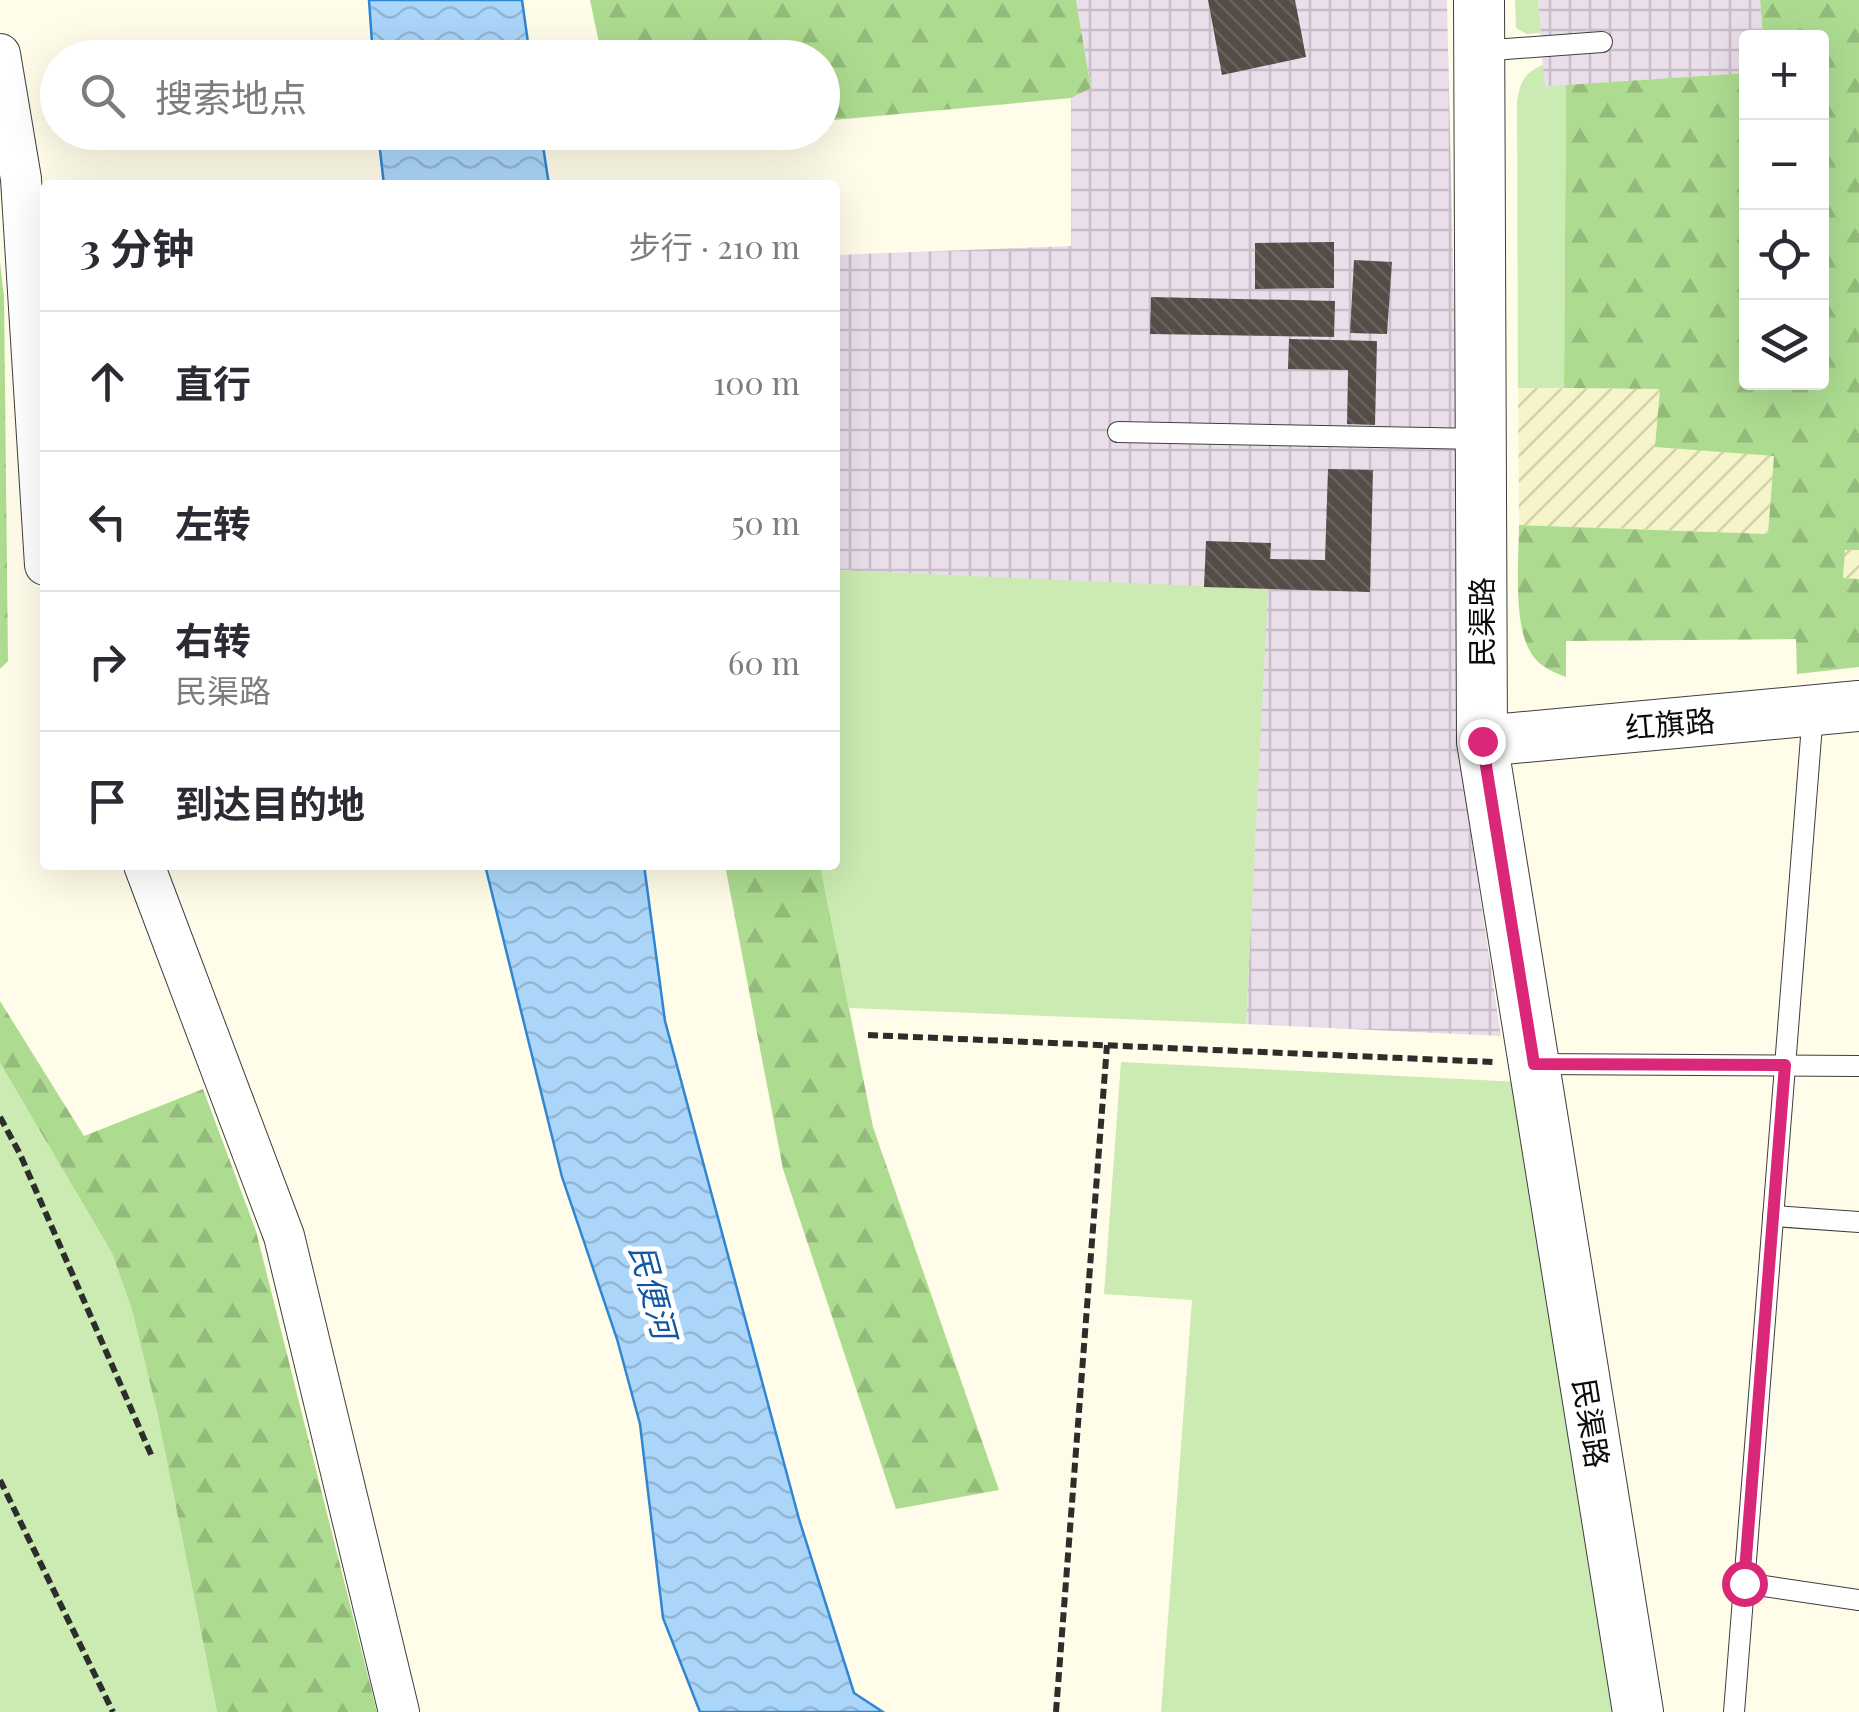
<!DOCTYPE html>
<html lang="zh">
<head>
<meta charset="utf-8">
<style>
	:root { --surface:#fff; --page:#f7f7f7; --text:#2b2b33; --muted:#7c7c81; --line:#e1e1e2 }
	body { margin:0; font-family:"Playfair Display","Noto Sans SC",serif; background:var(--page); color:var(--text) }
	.controls { position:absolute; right:30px; top:30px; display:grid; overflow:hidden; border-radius:10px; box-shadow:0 10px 40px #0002 }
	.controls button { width:90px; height:90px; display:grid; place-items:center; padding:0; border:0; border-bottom:2px solid var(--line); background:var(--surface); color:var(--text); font:50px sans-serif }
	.stop { position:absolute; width:30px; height:30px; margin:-22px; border:8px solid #db2777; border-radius:50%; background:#fff }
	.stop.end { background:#db2777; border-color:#fff; box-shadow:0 2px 10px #0008 }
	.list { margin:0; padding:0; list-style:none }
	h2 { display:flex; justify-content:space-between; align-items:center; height:130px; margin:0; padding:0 40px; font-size:42px }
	h2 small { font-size:32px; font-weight:400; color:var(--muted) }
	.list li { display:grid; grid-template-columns:65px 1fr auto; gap:30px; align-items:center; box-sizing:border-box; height:140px; padding:0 40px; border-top:2px solid var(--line) }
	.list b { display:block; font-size:38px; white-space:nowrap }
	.list p { margin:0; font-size:32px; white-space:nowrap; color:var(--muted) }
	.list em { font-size:32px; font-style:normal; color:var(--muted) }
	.icon { flex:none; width:55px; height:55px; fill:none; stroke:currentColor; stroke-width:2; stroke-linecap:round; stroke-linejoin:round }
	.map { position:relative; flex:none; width:1859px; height:1712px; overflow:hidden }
	.search { position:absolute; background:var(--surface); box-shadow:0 10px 40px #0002; left:40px; top:40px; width:800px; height:110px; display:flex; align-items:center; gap:25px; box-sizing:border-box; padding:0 35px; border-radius:55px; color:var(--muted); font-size:38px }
	.panel { position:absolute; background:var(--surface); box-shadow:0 10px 40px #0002; left:40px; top:180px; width:800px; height:690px; border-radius:10px }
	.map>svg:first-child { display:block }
</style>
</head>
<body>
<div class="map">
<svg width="1859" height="1712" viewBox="0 0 1859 1712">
	<defs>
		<pattern id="industrial-grid" width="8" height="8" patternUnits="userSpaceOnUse" patternTransform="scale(2.5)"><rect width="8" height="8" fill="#ebdeeb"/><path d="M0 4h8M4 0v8" fill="none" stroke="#c8bdc8"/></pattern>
		<pattern id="farmland-furrows" width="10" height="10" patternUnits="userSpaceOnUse" patternTransform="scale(2.5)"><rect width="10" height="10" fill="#f6f5c9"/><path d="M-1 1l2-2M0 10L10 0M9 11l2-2" fill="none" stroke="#d2d1ab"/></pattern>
		<pattern id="forest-firs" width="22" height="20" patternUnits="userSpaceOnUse" patternTransform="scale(2.5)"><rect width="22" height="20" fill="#addc90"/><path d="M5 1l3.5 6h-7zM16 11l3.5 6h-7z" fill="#94bb7b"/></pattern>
		<pattern id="water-waves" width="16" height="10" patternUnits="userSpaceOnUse" patternTransform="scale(2.5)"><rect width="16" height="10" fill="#abd6f9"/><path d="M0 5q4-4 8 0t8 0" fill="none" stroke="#92b6d4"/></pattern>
		<pattern id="building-back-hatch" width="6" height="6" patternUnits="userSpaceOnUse" patternTransform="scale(2.5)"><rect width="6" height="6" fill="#544d47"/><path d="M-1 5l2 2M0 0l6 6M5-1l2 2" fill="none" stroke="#68625d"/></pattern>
	</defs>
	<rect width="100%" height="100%" fill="#fffce9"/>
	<!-- industrial -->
	<g fill="url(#industrial-grid)">
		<path d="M 1076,0 L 1447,0 L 1459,532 L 1458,748 L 1501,1036 L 1246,1024 L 1267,590 L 835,570 L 835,255 L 1071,246 L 1071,98 L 1091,88 Z"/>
		<path d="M 1538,0 L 1760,0 L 1763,37 L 1746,38 L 1746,73 L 1544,87 Z"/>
	</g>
	<!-- farmland -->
	<g fill="url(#farmland-furrows)">
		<path d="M 1518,388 L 1660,389 L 1656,447 L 1774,455 L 1769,534 L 1519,525 Z"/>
		<path d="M 1844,549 L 1859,550 L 1859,579 L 1843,578 Z"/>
	</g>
	<!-- grass -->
	<g fill="#cbebb2">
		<path d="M 1515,0 L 1538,0 L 1541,33 L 1527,34 L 1516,28 Z"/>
		<path d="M 1543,65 L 1545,87 L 1566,85 L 1564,388 L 1518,388 L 1517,100 C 1521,81 1524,73 1543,65 Z"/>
		<path d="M 835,570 L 1268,589 L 1246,1024 L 849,1008 L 820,865 L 835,865 Z"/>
		<path d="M 1121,1062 L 1520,1082 L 1620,1712 L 1161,1712 L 1192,1300 L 1104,1294 Z"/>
		<path d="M 0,1063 L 112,1253 L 132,1310 L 157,1412 L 217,1712 L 0,1712 Z"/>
	</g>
	<!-- forest -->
	<g fill="url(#forest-firs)">
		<path d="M 590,0 L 1076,0 L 1091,88 L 1071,98 L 823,121 L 822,58 L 602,57 Z"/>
		<path d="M 1760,0 L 1859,0 L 1859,550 L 1845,550 L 1843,578 L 1859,579 L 1859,667 L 1797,674 L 1796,639 L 1566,641 L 1566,677 C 1553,672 1542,668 1533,656 C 1512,628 1519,560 1519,525 L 1768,534 L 1774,456 L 1655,447 L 1660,389 L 1564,388 L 1566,85 L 1746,73 L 1746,382 L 1822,382 L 1822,38 L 1763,37 Z"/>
		<path d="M 0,262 L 4,297 L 8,661 L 0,669 Z"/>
		<path d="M 725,865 L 820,865 L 873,1127 L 999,1490 L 896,1509 L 783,1169 Z"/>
		<path d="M 0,1001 L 84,1136 L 203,1089 L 256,1231 L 377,1712 L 217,1712 L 157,1412 L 132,1310 L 112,1253 L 0,1063 Z"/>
	</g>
	<!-- water -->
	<g fill="url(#water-waves)" stroke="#2f86d3" stroke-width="2.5">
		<path d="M 369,0 L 522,0 L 530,57 L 373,57 Z"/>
		<path d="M 378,133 L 541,133 L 549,185 L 384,185 Z"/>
		<path d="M 485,865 L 644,865 L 665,1021 L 799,1519 L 854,1693 L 883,1712 L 700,1712 L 663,1618 L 640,1424 L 617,1339 L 562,1177 Z"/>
	</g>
	<!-- building -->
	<g fill="url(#building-back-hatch)">
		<path d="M 1208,0 L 1295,0 L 1306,57 L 1222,75 Z"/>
		<path d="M 1334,242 L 1334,288 L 1255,289 L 1255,243 Z"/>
		<path d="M 1354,260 L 1392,262 L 1387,334 L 1350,333 Z"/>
		<path d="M 1151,297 L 1335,301 L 1334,337 L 1150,334 Z"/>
		<path d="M 1289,339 L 1377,341 L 1375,425 L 1347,424 L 1348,370 L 1288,369 Z"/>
		<path d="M 1328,469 L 1373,470 L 1370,592 L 1204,587 L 1206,541 L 1271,543 L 1270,559 L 1325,560 Z"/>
	</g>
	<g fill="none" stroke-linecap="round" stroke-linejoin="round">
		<defs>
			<g id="service">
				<path d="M 1479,51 L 1602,42"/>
				<path d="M 1118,432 L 1481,439"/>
				<path d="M 1536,1064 L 1859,1066"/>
				<path d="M 1773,1216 L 1859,1222"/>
				<path d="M 1744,1583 L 1859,1600"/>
				<path d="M 1734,1712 L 1813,712"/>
			</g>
			<g id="minor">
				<path d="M 0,54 L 21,179 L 45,565"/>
				<path d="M 144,865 L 284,1236 L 399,1712"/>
			</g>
			<g id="tertiary">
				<path d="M 1479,0 L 1482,741 L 1638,1712"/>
				<path d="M 1482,741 L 1859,706"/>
			</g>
		</defs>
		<!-- service casing -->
		<use href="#service" stroke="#3e3e3e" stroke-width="22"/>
		<!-- minor casing -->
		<use href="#minor" stroke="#3e3e3e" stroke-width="42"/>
		<!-- tertiary casing -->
		<use href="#tertiary" stroke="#3e3e3e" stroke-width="52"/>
		<!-- path -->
		<g stroke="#2d2d2d" stroke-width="6" stroke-dasharray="10 5" stroke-linecap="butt">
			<path d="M 868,1035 L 1493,1062"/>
			<path d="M 0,1117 L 20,1154 L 153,1459"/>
			<path d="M 0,1480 L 113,1712"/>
			<path d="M 1056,1712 L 1107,1045"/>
		</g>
		<!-- service -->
		<use href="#service" stroke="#fff" stroke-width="20"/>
		<!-- minor -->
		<use href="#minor" stroke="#fff" stroke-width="40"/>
		<!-- tertiary -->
		<use href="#tertiary" stroke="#fff" stroke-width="50"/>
	</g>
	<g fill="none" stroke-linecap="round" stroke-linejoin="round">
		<!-- route -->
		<path stroke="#db2777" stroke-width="12" d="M 1482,741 L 1534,1064 L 1785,1065 L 1744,1583"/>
	</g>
	<g text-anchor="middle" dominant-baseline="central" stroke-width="10" stroke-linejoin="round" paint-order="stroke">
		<!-- street labels -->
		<g font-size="30" fill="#0b0b0b" stroke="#fff">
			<text transform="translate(1481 622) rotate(-90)">民渠路</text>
			<text transform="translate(1670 723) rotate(-5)">红旗路</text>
			<text transform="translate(1592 1423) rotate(81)">民渠路</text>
		</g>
		<!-- water labels -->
		<g font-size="32" font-style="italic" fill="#1057a2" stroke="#fff">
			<text transform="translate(655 1291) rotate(75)">民便河</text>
		</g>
	</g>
</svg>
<div class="controls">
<button>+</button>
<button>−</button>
<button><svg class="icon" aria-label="locate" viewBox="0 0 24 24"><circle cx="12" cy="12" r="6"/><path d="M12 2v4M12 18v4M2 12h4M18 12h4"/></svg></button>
<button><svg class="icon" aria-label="layers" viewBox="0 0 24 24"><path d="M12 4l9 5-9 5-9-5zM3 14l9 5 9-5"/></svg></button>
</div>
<div class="stop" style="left:1744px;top:1583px"></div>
<div class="stop end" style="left:1482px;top:741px"></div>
<div class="search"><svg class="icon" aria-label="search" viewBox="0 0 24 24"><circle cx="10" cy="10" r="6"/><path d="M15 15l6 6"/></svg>搜索地点</div>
<section class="panel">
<h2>3 分钟<small>步行 · 210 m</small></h2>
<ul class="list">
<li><svg class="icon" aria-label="ahead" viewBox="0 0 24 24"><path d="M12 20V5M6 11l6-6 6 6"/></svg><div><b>直行</b></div><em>100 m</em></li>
<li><svg class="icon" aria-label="left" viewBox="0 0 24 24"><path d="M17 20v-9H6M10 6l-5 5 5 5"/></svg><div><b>左转</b></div><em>50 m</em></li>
<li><svg class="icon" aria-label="right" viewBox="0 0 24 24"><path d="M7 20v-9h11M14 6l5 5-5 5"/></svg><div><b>右转</b><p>民渠路</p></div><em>60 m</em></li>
<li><svg class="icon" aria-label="arrive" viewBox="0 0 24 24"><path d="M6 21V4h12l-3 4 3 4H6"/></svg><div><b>到达目的地</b></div></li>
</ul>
</section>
</div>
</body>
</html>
